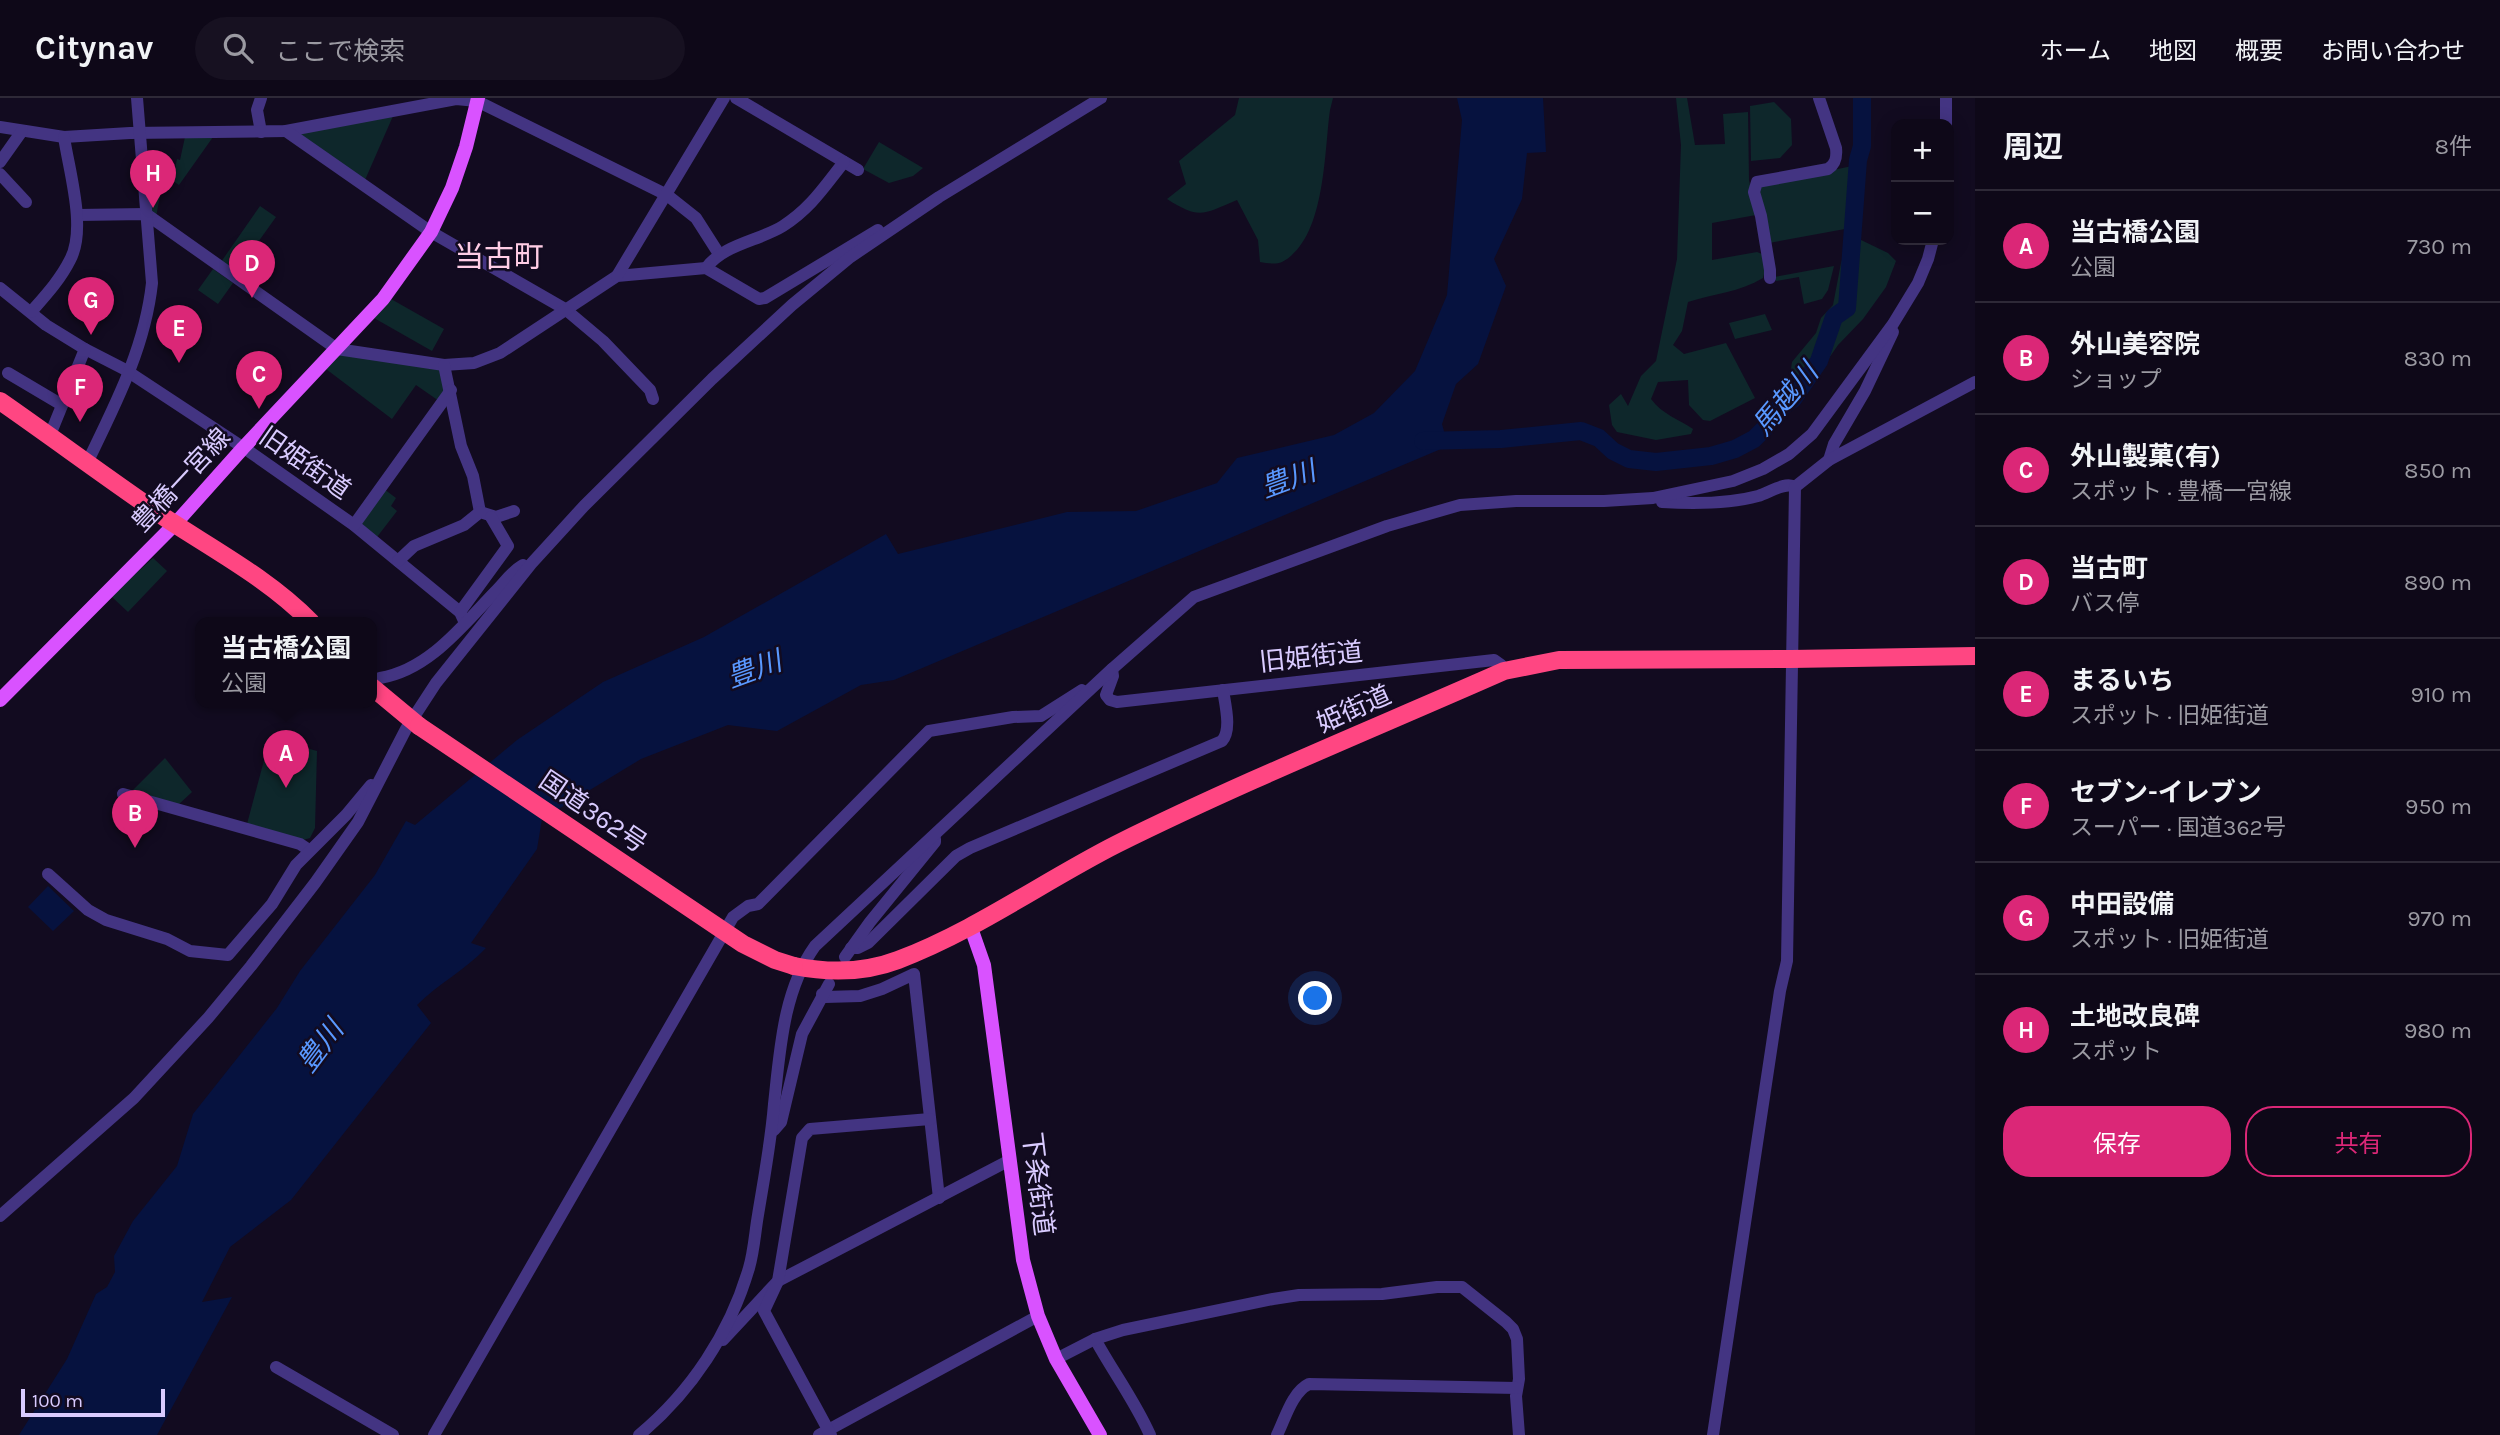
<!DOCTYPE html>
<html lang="ja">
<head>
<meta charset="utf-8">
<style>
	:root { --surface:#0e0818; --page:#171121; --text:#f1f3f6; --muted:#9b9aa2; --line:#2e2937; --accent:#db2777 }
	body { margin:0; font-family:Karla,"Noto Sans JP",sans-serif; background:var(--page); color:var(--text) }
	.controls { position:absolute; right:21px; top:21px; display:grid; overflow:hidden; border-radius:14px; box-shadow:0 4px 18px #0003 }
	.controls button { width:63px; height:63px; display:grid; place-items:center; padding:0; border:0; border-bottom:2px solid var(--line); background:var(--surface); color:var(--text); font:35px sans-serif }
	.scale { position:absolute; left:21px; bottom:18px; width:144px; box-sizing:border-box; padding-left:7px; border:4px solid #d9cbff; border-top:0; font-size:19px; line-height:24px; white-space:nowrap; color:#d9cbff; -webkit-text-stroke:5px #120b20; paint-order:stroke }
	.you { position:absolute; left:1316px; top:901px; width:24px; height:24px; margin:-18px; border:5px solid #fff; border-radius:50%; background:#1a73e8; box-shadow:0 0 0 10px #1a73e833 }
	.badge { display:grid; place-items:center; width:46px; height:46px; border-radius:50%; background:var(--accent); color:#fff; font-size:23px; font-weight:700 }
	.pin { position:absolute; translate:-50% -58px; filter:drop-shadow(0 2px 4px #0008) }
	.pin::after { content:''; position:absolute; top:37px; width:24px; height:21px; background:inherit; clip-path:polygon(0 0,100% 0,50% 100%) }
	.popup { position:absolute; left:195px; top:519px; width:182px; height:91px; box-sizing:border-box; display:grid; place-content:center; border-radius:14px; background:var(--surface); filter:drop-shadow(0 2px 5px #0005); font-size:23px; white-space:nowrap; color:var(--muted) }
	.popup b { font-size:26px; color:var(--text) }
	.popup::after { content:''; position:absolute; left:50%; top:100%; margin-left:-14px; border:14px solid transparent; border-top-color:var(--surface) }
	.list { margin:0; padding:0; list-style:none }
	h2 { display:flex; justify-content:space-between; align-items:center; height:91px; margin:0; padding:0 28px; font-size:30px }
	h2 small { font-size:23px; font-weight:400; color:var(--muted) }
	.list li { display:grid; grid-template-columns:46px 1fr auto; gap:21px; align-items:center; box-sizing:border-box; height:112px; padding:0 28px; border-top:2px solid var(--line) }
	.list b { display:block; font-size:26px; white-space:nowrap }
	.list p { margin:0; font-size:23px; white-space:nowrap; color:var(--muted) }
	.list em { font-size:23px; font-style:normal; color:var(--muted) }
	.actions { display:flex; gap:14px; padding:21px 28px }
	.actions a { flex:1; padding:16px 0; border:2px solid var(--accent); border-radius:28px; text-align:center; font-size:24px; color:var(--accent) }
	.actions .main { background:var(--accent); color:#fff }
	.icon { flex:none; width:38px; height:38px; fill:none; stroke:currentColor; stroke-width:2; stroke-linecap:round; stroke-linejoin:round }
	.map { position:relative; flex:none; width:1975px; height:1337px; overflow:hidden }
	header { display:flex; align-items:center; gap:42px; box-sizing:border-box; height:98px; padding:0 35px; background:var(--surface); border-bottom:2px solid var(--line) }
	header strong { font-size:33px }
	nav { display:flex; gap:38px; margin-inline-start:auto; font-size:24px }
	.search { width:490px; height:63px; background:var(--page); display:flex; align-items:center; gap:18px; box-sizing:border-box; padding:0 24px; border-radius:38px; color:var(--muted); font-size:26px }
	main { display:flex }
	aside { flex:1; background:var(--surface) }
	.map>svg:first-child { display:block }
</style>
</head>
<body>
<header>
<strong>Citynav</strong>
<div class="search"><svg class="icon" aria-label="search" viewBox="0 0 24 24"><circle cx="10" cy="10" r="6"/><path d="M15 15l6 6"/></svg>ここで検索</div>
<nav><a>ホーム</a><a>地図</a><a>概要</a><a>お問い合わせ</a></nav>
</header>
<main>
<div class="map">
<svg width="1975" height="1337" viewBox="0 0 1975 1337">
	<rect width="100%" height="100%" fill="#120b20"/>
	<!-- green -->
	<g fill="#0e272b">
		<path d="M 1239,0 L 1333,0 L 1330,12 C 1324,54 1326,141 1282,164 C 1275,167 1267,165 1260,164 L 1258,142 L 1237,102 C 1203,116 1200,122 1167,101 L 1186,86 L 1179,63 L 1235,17 Z"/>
		<path d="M 1676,0 L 1687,0 L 1695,47 L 1725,46 L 1723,16 L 1748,14 L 1749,82 L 1756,117 L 1712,125 L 1712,162 L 1757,154 L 1762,156 L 1766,168 L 1763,180 C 1740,194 1713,196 1688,204 L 1682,233 L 1673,247 L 1684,256 L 1726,245 L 1755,300 L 1710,323 L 1703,322 L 1689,307 L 1688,282 L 1658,284 L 1651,301 C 1663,317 1677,320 1693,331 L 1691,336 L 1656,342 L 1617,334 L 1612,327 L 1609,307 L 1621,296 L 1628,308 L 1641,278 L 1656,263 L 1677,161 L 1681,47 Z"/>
		<path d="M 1774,4 L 1791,21 L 1792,47 L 1780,60 L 1751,63 L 1750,8 Z"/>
		<path d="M 393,18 L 365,82 L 299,36 Z"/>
		<path d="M 185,39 L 213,39 L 179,87 L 164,77 L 156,119 L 150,115 L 146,65 L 166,65 L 165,70 L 175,71 L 177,61 L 180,62 Z"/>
		<path d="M 879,44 L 923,70 L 913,78 L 889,85 L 863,71 Z"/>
		<path d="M 1852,68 L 1855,93 L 1845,131 L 1769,145 L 1758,88 Z"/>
		<path d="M 260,108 L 276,119 L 236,175 L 221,164 Z"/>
		<path d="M 1859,141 L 1888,155 L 1896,163 L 1886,189 L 1863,221 L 1838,247 L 1809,289 L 1804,291 L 1797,284 L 1799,278 L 1791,271 L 1792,264 L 1816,235 L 1821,220 L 1833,207 L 1841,165 L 1849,142 Z"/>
		<path d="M 1834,168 L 1828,192 L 1822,201 L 1804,206 L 1799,179 L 1776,183 L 1774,179 Z"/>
		<path d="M 213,171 L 233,185 L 218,206 L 198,192 Z"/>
		<path d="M 391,201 L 444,231 L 432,253 L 374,220 Z"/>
		<path d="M 1765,216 L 1772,232 L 1735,241 L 1729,225 Z"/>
		<path d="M 340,256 L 438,271 L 441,274 L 446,292 L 439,303 L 416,287 L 392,321 L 326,271 Z"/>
		<path d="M 384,391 L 396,400 L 391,408 L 397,413 L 377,439 L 360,425 Z"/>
		<path d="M 153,460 L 167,473 L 128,514 L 111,498 Z"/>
		<path d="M 270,640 L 317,653 L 315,730 L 310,740 L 303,742 L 247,726 Z"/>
		<path d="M 165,660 L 192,694 L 178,707 L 133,692 Z"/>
	</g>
	<!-- water -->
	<g fill="#06123f">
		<path d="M 1457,0 L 1543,0 L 1546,54 L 1527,55 L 1522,101 L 1494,161 L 1506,188 L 1478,266 L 1456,286 L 1442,326 L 1448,348 L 894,582 L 861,587 L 777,633 L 728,627 L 641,661 L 542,721 L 537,751 L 471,845 L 486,850 C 465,872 438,886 417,907 L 431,925 L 291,1102 L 230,1149 L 202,1204 L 232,1199 L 157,1337 L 19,1337 L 67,1261 L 96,1196 L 107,1189 L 115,1174 L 114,1158 L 133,1123 L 177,1068 L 193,1016 L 277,910 L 300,873 L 375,777 L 406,723 L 415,727 L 517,642 L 603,584 L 704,539 L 886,436 L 898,456 L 1067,414 L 1136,413 L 1217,385 L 1237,360 L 1334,337 L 1374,315 L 1415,273 L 1447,197 L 1462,22 Z"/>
		<path d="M 48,788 L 74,813 L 53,833 L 28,809 Z"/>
	</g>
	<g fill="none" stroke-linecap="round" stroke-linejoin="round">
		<!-- river -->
		<path stroke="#06123f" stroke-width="18" d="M 1423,343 L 1501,341 L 1581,333 L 1599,340 L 1613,353 L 1629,361 L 1656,364 L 1711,358 L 1735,351 L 1754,341 L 1765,330 L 1774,314 L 1793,301 L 1819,263 L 1834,219 L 1847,210 L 1858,62 L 1862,48 L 1862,0"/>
		<!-- minor -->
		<g stroke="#433482" stroke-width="12">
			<path d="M 261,0 L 257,12 L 261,34"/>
			<path d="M 736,0 L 858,72"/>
			<path d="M 1946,0 L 1946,26"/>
			<path d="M 0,29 L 64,39 L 130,35 L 286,33 L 456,1 L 477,3 L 667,97 L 696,120 L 719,156"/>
			<path d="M 286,33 L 431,134 L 565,211 L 603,243 L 650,292 L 653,301"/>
			<path d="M 0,64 L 22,33"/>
			<path d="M 0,76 L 26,104"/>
			<path d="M 77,117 L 146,116 L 337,251 L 444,267 L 474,265 L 500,255 L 617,178 L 706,170 L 759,201 L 765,200 L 878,132"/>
			<path d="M 706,170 C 724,146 759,143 783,128 C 811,110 824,89 844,64"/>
			<path d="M 617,178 L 724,0"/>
			<path d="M 1770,180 L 1770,172 L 1761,118 L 1754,94 L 1757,84 L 1828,71 C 1836,66 1837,59 1836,50 L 1819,0"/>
			<path d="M 0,190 L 46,227 L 85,251 L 124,271 L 250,354 L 354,427 L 460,514 L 465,525"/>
			<path d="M 31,214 C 45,198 60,182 70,162 C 87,131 69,73 64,39"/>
			<path d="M 444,267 L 461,348 L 473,378 L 480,414"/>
			<path d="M 8,275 L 62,307"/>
			<path d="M 50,337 L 85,251"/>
			<path d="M 1829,362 L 1834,346 L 1865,293 L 1893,234"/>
			<path d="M 87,365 C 115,307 145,250 152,185 L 137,0"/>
			<path d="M 1662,404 C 1694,406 1728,406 1758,398 C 1769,395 1785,383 1795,389"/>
			<path d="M 354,427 L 451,292"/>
			<path d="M 398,463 L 414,448 L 464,427 L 480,414 L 496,419 L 514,413"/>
			<path d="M 460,514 L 508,448 L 491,419"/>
			<path d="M 1112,571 L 1113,578 L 1106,597 L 1110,602 L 1117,604 L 1494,562 L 1501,567 L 1504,573"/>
			<path d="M 380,580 C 429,572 463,527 495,494 C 504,485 512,473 523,467"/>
			<path d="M 123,696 L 300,746 L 309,752"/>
			<path d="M 48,776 L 88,812 L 106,822 L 167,841 L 190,853 L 228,857 L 272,806 L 296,767 L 346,717 L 371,687"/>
			<path d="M 851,850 L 858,850 L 868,845 L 956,758 L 970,750 L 1222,643 C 1232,632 1225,606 1223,592"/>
			<path d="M 845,859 L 870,824 L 935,744 L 935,741"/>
			<path d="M 822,896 L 825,899 L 860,898 L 882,891 L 914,876 L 939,1100"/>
			<path d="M 774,1032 L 781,1024 L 802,936 L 829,886"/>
			<path d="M 0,1118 L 134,1000 L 208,920 L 251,868 L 315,785 L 358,724 L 406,631 L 436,585 L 531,466 L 584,408 L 712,281 L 792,207 L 849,160 L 939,99 L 1101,0"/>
			<path d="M 1095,1241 C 1113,1274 1135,1303 1150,1337"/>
			<path d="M 723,1242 L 778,1183 L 1010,1062"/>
			<path d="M 1056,1261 L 1095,1241 L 1123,1232 L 1273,1201 L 1299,1197 L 1382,1196 L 1437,1189 L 1462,1189 L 1506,1224 L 1513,1231 L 1517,1241 L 1519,1281 L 1516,1298 L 1519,1337"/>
			<path d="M 276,1269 L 393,1337"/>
			<path d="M 434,1337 L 733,819 L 748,808 L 758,806 L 929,633 L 1013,619 L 1041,618 L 1082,592"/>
			<path d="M 639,1337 C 691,1294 730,1235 749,1170 C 754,1153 755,1134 758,1117 C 764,1080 771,1044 774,1006 C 780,952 783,893 815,848 L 1112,571 L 1194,499 L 1387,428 L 1460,407 L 1516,403 L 1604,403 L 1653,400 L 1733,383 L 1763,371 L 1789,356 L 1812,336 L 1893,226 L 1918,185 L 1928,161 L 1933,142"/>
			<path d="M 819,1337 L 1038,1218"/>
			<path d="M 831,1337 L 764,1213 L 778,1183 L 802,1040 L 810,1031 L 930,1021"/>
			<path d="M 1277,1337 C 1285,1321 1292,1294 1309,1286 L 1517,1290"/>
			<path d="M 1713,1337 L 1780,893 L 1787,863 L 1795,389 L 1829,362 L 1975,284"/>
		</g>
		<!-- major -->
		<g stroke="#d952ff" stroke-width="14">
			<path d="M 0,602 L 175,426 L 243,350 L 383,201 L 431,134 L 452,90 L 466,49 L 478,0"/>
			<path d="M 970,827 L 984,867 L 1023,1162 L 1038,1218 L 1056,1261 L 1100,1337"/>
		</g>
		<!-- highway -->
		<g stroke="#ff4682" stroke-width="18">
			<path d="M 0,303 C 56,342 111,383 167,421 C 216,453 270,482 311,524"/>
			<path d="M 372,589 L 419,628"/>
			<path d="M 794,868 C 829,875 864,875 898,862 C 975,833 1044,783 1117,746 C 1244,683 1375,630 1504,573 L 1559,562 L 1791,561 L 1975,558"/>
		</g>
		<!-- highway-bridge -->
		<path stroke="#ff4682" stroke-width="18" d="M 419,628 L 743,846 L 775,862 L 794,868"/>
	</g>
	<g text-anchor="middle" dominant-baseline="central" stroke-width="5" stroke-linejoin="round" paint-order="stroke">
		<!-- street labels -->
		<g font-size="26" fill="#d9cbff" stroke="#120b20">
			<text transform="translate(305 365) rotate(35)">旧姫街道</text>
			<text transform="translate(181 382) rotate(-47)">豊橋一宮線</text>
			<text transform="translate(1311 559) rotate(-6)">旧姫街道</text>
			<text transform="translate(1354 611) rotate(-24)">姫街道</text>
			<text transform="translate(593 714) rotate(34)">国道362号</text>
			<text transform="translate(1038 1086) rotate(83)">下条街道</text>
		</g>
		<!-- water labels -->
		<g font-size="28" font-style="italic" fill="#5998ff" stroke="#120b20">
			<text transform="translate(1785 301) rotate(-50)">馬越川</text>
			<text transform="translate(1288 381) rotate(-20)">豊川</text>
			<text transform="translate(754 571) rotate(-20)">豊川</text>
			<text transform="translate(320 948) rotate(-53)">豊川</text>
		</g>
		<!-- quarter labels -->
		<g font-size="30" fill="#ffcde5" stroke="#120b20">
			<text x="499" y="159">当古町</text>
		</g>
	</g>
</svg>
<div class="controls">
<button>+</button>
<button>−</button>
</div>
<div class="scale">100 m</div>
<div class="you"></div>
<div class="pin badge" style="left:286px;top:690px">A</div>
<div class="popup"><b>当古橋公園</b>公園</div>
<div class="pin badge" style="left:135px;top:750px">B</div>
<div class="pin badge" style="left:259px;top:311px">C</div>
<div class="pin badge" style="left:252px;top:200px">D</div>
<div class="pin badge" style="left:179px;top:265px">E</div>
<div class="pin badge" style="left:80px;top:324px">F</div>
<div class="pin badge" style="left:91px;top:237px">G</div>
<div class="pin badge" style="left:153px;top:110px">H</div>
</div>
<aside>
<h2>周辺<small>8件</small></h2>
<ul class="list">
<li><span class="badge">A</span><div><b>当古橋公園</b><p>公園</p></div><em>730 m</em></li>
<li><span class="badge">B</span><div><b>外山美容院</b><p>ショップ</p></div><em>830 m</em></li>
<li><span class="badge">C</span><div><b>外山製菓(有)</b><p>スポット · 豊橋一宮線</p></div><em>850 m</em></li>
<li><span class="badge">D</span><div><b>当古町</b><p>バス停</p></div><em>890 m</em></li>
<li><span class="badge">E</span><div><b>まるいち</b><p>スポット · 旧姫街道</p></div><em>910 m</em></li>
<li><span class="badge">F</span><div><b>セブン-イレブン</b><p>スーパー · 国道362号</p></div><em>950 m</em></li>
<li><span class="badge">G</span><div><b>中田設備</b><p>スポット · 旧姫街道</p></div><em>970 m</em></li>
<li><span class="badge">H</span><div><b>土地改良碑</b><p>スポット</p></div><em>980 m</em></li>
</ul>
<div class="actions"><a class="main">保存</a><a>共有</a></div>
</aside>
</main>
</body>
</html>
